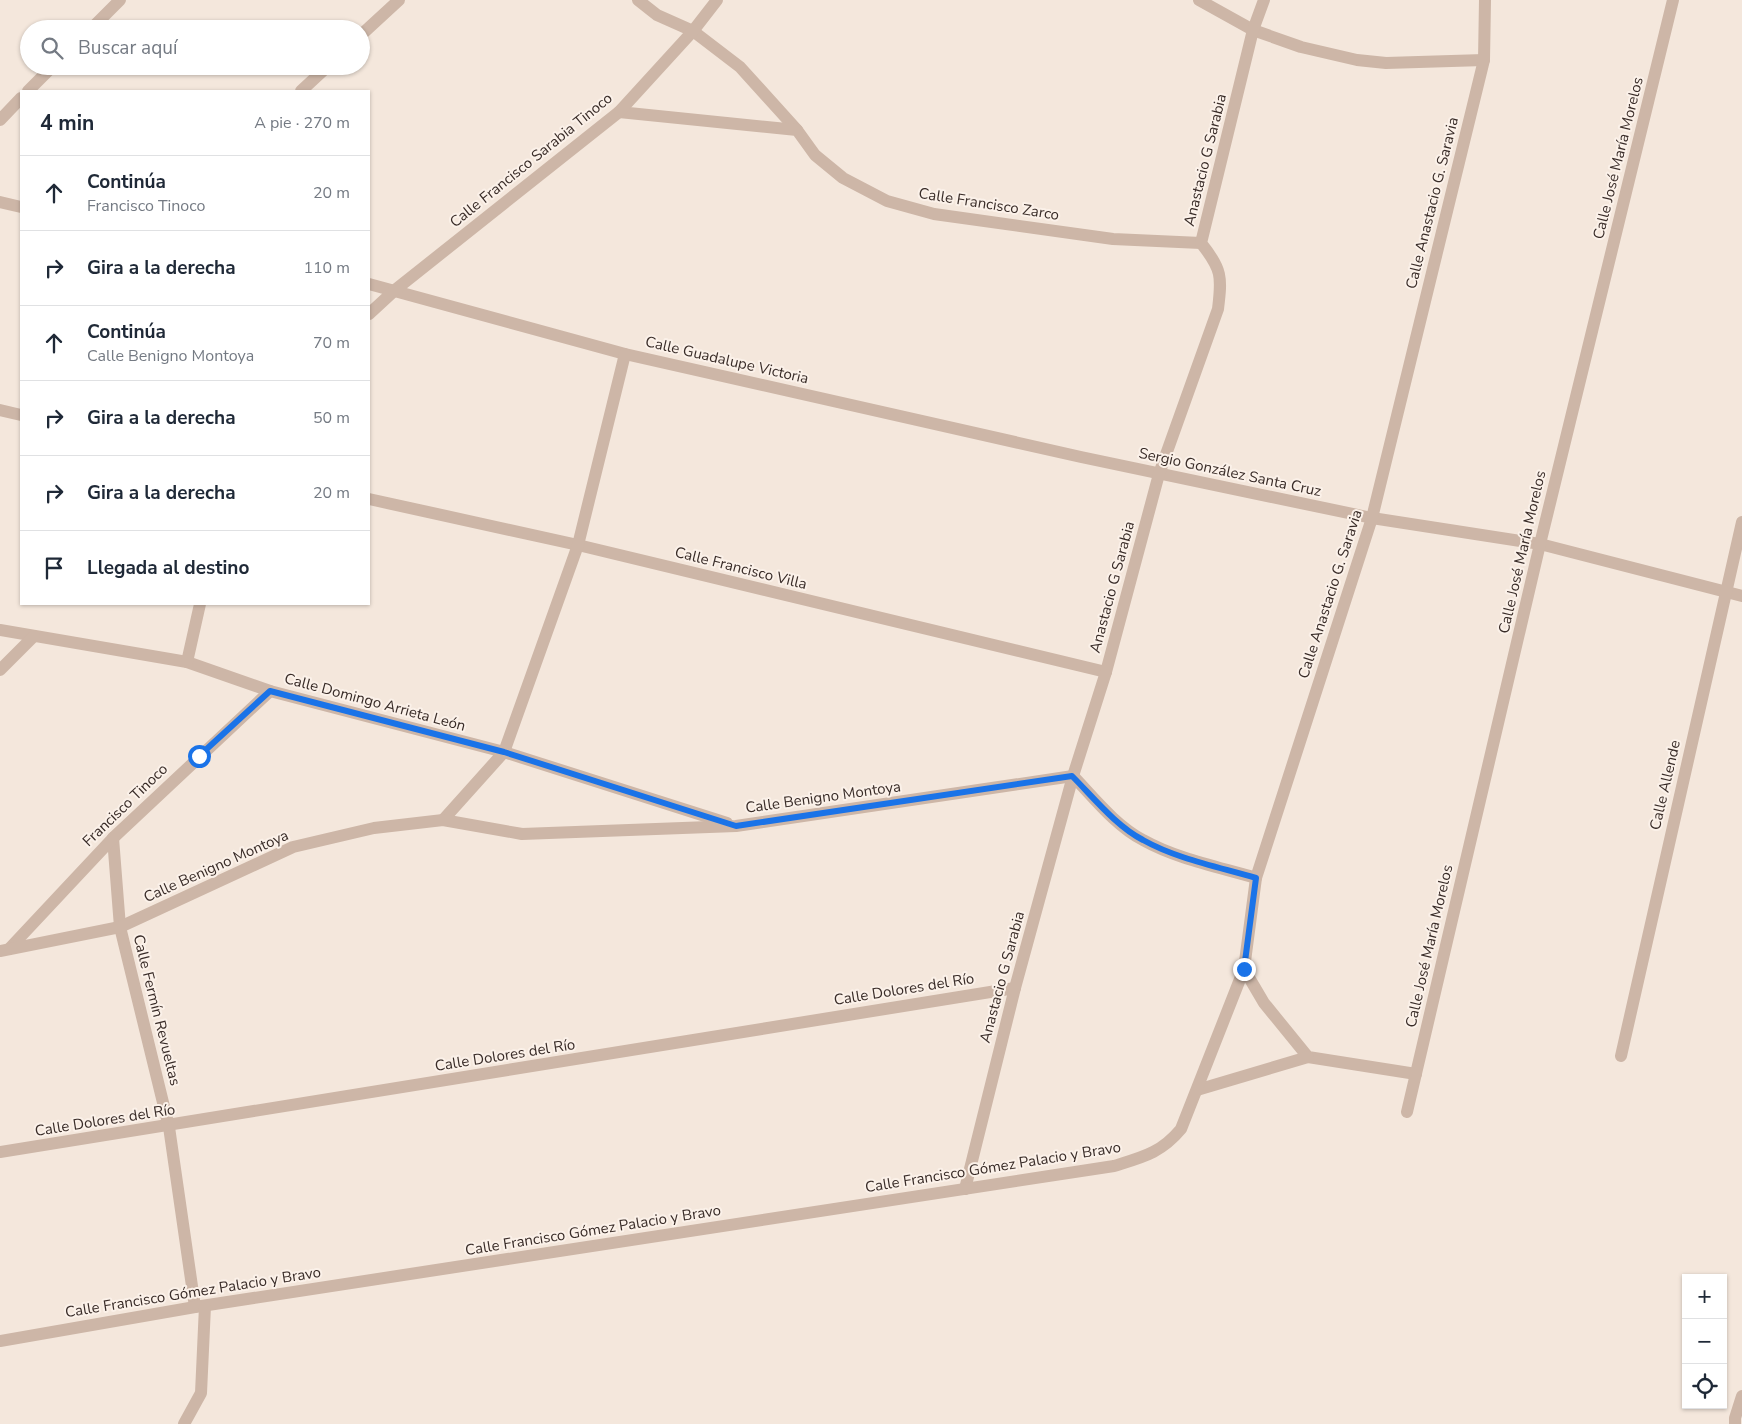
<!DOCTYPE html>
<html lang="es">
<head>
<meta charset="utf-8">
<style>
	:root { --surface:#fff; --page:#f6f6f7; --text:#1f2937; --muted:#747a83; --line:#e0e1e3 }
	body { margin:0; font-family:"Nunito Sans",sans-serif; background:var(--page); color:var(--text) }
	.controls { position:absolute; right:15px; bottom:15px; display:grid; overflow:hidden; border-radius:0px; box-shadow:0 1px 4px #0004 }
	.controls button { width:45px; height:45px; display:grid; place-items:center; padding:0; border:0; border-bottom:1px solid var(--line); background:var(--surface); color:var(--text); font:25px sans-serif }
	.stop { position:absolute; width:15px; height:15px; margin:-11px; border:4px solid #1a73e8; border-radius:50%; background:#fff }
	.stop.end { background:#1a73e8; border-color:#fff; box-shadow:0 1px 5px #0008 }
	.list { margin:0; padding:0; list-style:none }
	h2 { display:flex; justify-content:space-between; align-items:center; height:65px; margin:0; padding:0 20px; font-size:21px }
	h2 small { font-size:16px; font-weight:400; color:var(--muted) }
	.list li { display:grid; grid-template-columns:32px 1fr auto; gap:15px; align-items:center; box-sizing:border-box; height:75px; padding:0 20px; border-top:1px solid var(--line) }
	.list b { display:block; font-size:19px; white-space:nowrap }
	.list p { margin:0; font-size:16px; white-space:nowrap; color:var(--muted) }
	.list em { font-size:16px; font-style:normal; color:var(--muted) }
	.icon { flex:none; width:28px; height:28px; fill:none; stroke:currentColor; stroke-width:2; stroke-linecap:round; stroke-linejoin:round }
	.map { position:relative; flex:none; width:1742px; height:1424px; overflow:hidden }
	.search { position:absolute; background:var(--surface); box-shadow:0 1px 4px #0004; left:20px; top:20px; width:350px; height:55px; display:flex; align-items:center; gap:12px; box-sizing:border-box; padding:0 18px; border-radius:28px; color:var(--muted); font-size:19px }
	.panel { position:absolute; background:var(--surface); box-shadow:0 1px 4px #0004; left:20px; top:90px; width:350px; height:515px; border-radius:0px }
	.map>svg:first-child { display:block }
</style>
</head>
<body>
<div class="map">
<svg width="1742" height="1424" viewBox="0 0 1742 1424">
	<rect width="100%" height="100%" fill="#f4e7dc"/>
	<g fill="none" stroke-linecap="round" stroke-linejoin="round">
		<!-- minor -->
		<g stroke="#cdb6a7" stroke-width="12">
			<path d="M 638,0 L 657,15 L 693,31 L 740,67 L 797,130"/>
			<path d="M 1199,0 L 1253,30 L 1301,47 L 1357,60 L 1386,63 L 1484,60"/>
			<path d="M 91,29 L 120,0"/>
			<path d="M 361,35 L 399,0"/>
			<path d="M 28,91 L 53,66"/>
			<path d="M 301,91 L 328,66"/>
			<path d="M 619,112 L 797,130 L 815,155 L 843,178 L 887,201 L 934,214 L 1113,239 L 1201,243"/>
			<path d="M 0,120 L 21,98"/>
			<path d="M 0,202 L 21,207"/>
			<path d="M 369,284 L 625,354 L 1081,457 L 1372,518 L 1540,544 L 1742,596"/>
			<path d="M 369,314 L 395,290 L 619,112 L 693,31 L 717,0"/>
			<path d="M 0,410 L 21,415"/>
			<path d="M 369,499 L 578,545 L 1106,672"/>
			<path d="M 0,630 L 187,662 L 270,691 L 504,752 L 727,823"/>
			<path d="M 187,662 L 200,604"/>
			<path d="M 0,670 L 34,636"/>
			<path d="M 443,820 L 504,752 L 578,545 L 625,354"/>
			<path d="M 113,838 L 120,927 L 169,1127 L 195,1307"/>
			<path d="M 9,949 L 113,838 L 270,691"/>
			<path d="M 0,951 L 120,927 L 293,847 L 374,828 L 443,820 L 522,834 L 736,826 L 1073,776 C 1094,798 1116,826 1143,840 C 1177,859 1219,867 1256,878"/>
			<path d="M 1244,969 L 1264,1003 L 1308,1057 L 1416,1074"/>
			<path d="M 1621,1056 L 1742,522"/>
			<path d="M 1197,1090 L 1308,1057"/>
			<path d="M 1407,1112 L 1540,544 L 1673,0"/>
			<path d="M 0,1152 L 1015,988"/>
			<path d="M 965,1189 L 1015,988 L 1073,776 L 1106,672 L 1159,474 L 1218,309 C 1222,277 1222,269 1201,243 L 1253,30 L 1264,0"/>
			<path d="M 0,1341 L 195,1307 L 1114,1166 C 1143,1157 1161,1153 1181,1129 L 1244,969 L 1256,878 L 1372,518 L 1484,60 L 1485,0"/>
			<path d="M 184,1424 L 201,1393 L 205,1306"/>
			<path d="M 1735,1424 L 1735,1418 L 1742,1396"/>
		</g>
	</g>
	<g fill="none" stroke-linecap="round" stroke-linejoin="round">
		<!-- route -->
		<path stroke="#1a73e8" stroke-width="6" d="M 199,756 L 270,691 L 504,752 L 736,826 L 1072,776 C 1094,798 1116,826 1143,840 C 1177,859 1219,867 1256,878 L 1244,969"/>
	</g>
	<g text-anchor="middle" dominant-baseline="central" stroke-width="4" stroke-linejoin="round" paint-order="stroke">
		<!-- street labels -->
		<g font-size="15" fill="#392c28" stroke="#fbf1e9">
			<text transform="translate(1618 158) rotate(-76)">Calle José María Morelos</text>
			<text transform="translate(531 160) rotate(-39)">Calle Francisco Sarabia Tinoco</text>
			<text transform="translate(1205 160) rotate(-76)">Anastacio G Sarabia</text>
			<text transform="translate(1432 203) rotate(-76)">Calle Anastacio G. Saravia</text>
			<text transform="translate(989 204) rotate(9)">Calle Francisco Zarco</text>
			<text transform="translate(727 360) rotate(13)">Calle Guadalupe Victoria</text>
			<text transform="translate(1230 472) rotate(12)">Sergio González Santa Cruz</text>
			<text transform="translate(1522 552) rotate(-77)">Calle José María Morelos</text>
			<text transform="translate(741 568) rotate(14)">Calle Francisco Villa</text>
			<text transform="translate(1112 587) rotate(-75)">Anastacio G Sarabia</text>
			<text transform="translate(1330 594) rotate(-72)">Calle Anastacio G. Saravia</text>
			<text transform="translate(375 702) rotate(15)">Calle Domingo Arrieta León</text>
			<text transform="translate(1665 785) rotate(-77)">Calle Allende</text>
			<text transform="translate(823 797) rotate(-8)">Calle Benigno Montoya</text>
			<text transform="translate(125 805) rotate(-44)">Francisco Tinoco</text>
			<text transform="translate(216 866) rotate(-24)">Calle Benigno Montoya</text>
			<text transform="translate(1429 946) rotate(-77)">Calle José María Morelos</text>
			<text transform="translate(1002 977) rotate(-75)">Anastacio G Sarabia</text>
			<text transform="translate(904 989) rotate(-9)">Calle Dolores del Río</text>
			<text transform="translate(157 1010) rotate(76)">Calle Fermín Revueltas</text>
			<text transform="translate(505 1055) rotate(-9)">Calle Dolores del Río</text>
			<text transform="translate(105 1120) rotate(-9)">Calle Dolores del Río</text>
			<text transform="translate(993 1167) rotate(-9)">Calle Francisco Gómez Palacio y Bravo</text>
			<text transform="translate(593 1230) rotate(-9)">Calle Francisco Gómez Palacio y Bravo</text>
			<text transform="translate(193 1292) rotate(-9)">Calle Francisco Gómez Palacio y Bravo</text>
		</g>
	</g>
</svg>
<div class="controls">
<button>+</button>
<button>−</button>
<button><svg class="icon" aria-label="locate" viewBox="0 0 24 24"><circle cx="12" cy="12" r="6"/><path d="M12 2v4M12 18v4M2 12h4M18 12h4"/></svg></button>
</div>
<div class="stop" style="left:199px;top:756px"></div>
<div class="stop end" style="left:1244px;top:969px"></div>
<div class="search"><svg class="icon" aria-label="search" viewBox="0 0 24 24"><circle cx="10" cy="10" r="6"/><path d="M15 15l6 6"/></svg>Buscar aquí</div>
<section class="panel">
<h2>4 min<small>A pie · 270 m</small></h2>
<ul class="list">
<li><svg class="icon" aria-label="ahead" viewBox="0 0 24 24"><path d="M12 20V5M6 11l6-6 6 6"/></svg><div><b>Continúa</b><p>Francisco Tinoco</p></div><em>20 m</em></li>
<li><svg class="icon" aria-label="right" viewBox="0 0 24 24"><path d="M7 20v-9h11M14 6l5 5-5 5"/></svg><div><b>Gira a la derecha</b></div><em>110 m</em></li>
<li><svg class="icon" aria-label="ahead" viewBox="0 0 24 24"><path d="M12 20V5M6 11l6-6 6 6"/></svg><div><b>Continúa</b><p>Calle Benigno Montoya</p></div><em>70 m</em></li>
<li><svg class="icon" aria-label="right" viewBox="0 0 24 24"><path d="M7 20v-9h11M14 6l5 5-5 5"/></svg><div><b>Gira a la derecha</b></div><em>50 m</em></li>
<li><svg class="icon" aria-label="right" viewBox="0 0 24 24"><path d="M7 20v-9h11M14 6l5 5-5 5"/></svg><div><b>Gira a la derecha</b></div><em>20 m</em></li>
<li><svg class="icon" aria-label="arrive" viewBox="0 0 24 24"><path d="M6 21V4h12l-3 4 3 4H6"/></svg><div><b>Llegada al destino</b></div></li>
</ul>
</section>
</div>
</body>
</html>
